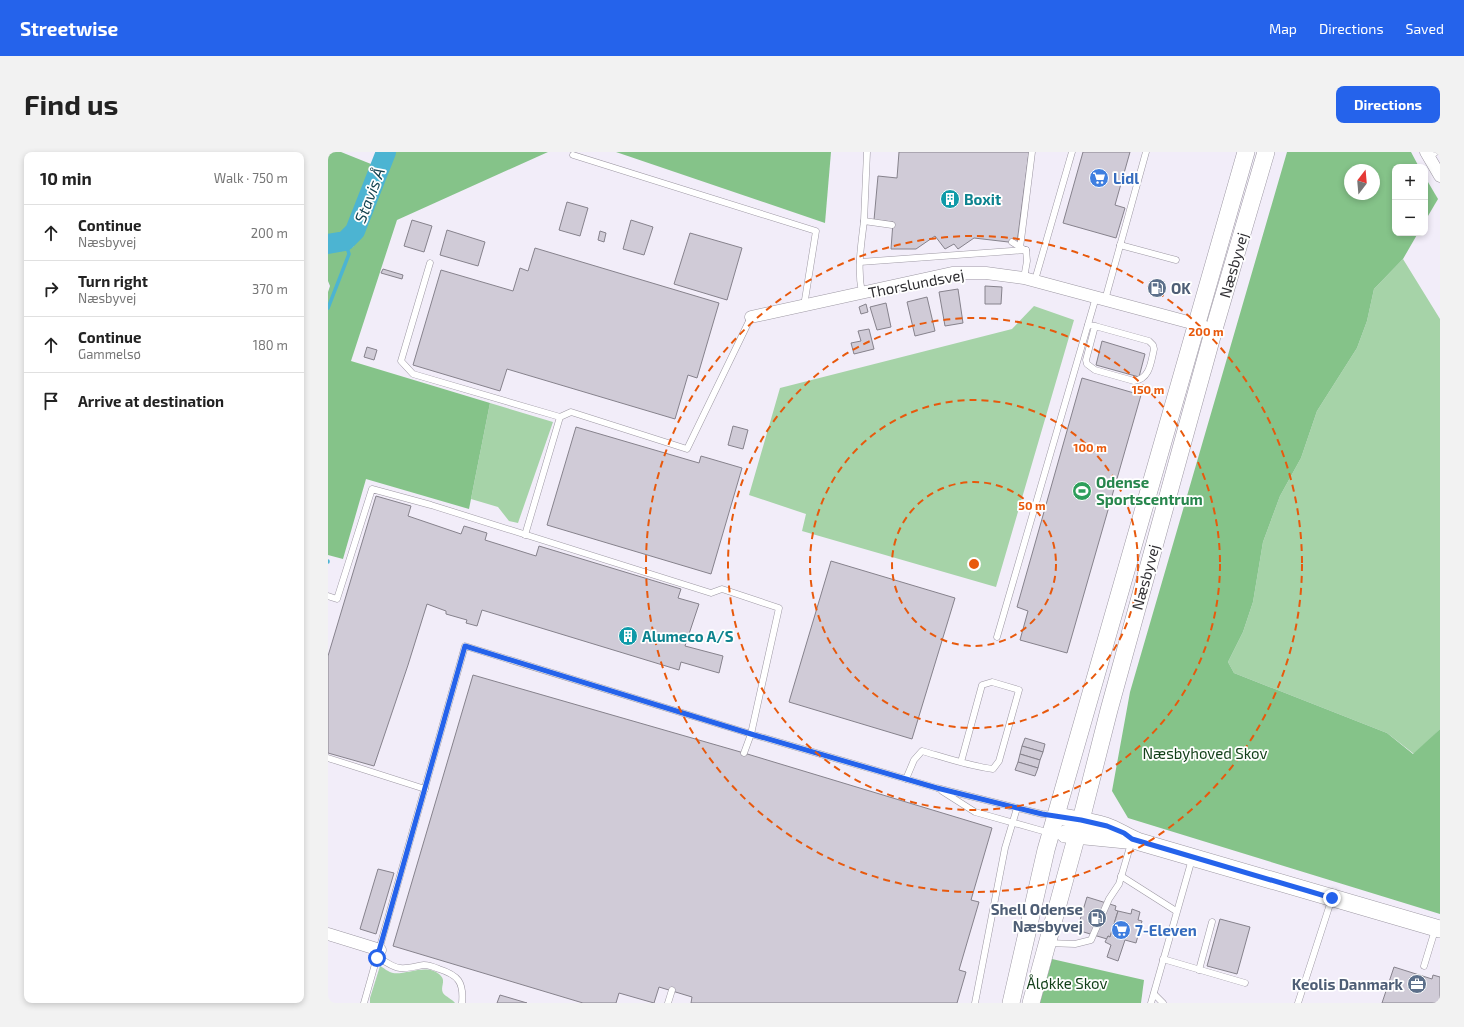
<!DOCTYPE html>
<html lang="en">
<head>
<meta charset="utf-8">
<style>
	:root { --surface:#fff; --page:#f2f2f2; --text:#222; --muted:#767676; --line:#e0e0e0; --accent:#2563eb }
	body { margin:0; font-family:"Exo 2",sans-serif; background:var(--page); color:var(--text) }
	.controls { position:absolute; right:12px; top:12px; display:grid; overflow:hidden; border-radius:8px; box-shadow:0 2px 6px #0003 }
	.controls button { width:36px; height:36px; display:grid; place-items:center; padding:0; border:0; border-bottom:1px solid var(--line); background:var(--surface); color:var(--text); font:20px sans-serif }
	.compass { position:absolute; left:1016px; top:12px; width:36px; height:36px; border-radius:50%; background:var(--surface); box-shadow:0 2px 6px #0003; rotate:16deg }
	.stop { position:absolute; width:12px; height:12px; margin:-9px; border:3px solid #2563eb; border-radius:50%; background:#fff }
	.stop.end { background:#2563eb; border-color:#fff; box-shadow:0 1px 4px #0008 }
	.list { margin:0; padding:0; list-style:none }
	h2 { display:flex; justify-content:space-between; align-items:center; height:52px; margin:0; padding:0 16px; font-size:17px }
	h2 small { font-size:13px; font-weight:400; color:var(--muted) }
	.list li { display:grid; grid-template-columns:26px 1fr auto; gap:12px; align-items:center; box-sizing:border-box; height:56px; padding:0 16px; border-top:1px solid var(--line) }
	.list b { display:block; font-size:15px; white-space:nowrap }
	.list p { margin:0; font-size:13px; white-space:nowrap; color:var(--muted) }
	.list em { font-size:13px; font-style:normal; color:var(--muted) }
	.icon { flex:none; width:22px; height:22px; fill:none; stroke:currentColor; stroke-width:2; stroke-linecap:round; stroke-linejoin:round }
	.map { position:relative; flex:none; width:1112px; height:851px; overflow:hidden; border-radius:8px }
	header { display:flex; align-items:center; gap:24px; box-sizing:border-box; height:56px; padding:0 20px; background:var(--accent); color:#fff }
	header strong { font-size:19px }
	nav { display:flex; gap:22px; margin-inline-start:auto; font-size:14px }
	.intro { display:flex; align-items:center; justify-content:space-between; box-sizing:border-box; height:96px; padding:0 24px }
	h1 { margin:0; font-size:28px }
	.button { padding:10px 18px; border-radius:8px; background:var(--accent); color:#fff; font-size:14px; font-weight:700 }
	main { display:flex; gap:24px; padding:0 24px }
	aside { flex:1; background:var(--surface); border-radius:8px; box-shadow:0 2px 6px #0003 }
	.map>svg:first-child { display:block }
</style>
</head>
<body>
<header>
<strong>Streetwise</strong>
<nav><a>Map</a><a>Directions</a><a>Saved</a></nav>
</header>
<div class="intro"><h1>Find us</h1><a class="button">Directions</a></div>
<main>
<aside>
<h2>10 min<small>Walk · 750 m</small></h2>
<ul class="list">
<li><svg class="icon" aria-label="ahead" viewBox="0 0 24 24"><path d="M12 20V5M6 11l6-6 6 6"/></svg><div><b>Continue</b><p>Næsbyvej</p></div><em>200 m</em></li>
<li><svg class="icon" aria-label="right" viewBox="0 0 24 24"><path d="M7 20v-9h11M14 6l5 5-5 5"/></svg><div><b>Turn right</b><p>Næsbyvej</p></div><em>370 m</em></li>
<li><svg class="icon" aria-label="ahead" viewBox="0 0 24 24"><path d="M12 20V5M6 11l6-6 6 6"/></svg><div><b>Continue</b><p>Gammelsø</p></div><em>180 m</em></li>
<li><svg class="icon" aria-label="arrive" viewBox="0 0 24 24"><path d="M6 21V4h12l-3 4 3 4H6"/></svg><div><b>Arrive at destination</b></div></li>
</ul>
</aside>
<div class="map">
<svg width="1112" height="851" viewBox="0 0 1112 851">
	<rect width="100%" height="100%" fill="#f2edf9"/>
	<!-- green -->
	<g fill="#a6d3a8">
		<path d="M 1075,107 L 1112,167 L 1112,577 L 1086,602 L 1059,581 L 906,521 L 900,510 L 915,480 L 925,450 L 935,390 L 952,344 L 973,306 L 989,259 L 1029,196 L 1039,169 L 1046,137 Z"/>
		<path d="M 706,154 L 746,168 L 668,435 L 474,379 L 478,362 L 421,343 L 452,236 L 684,177 Z"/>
		<path d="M 162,251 L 225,270 L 190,371 L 181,369 L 170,355 L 143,347 Z"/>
		<path d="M 52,814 C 56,816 60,820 65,821 C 79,823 101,810 113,824 C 118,829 112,835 115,841 C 118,845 124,847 127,851 L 42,851 L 42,846 Z"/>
	</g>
	<!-- forest -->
	<g fill="#85c389" fill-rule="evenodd">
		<path d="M 0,0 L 13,0 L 43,12 C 40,24 37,35 33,46 C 28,63 23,89 0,85 Z"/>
		<path d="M 63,0 L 220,0 L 69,68 L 23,209 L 162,251 L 141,357 L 38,327 L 15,407 L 0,403 L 0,140 L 2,134 L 0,129 L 0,97 L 15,98 L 25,95 L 52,35 Z"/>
		<path d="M 288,0 L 503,0 L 497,71 Z"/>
		<path d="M 959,0 L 1083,0 L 1091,15 L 1067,15 L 1067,81 L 1090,81 L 1075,107 L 1046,137 L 1039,169 L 1029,196 L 989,259 L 973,306 L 952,344 L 935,390 L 925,450 L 915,480 L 900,510 L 906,521 L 1059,581 L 1085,602 L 1112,577 L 1112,762 L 800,666 L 784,639 L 802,540 ZM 1022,18 L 1046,18 L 1046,42 L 1022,42 Z"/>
		<path d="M 1097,25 L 1110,47 L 1097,69 Z"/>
		<path d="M 724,807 L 816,828 L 813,851 L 712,851 Z"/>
	</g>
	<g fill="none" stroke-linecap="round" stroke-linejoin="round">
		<!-- stream -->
		<g stroke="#4cb4d2" stroke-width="3.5">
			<path d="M 0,156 L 21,102 L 17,89"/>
			<path d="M 0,409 L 0,410"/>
		</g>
		<!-- river -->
		<path stroke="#4cb4d2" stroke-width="20" d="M 0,92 L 17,89 L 27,79 L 58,0"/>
	</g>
	<!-- building -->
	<g fill="#d0cbd7" stroke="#86828c">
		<path d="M 571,0 L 701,0 L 689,91 L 646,86 L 630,97 L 626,92 L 617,97 L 607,84 L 588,97 L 563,97 L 565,70 L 546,68 L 550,24 L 569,26 Z"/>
		<path d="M 755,0 L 802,0 L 787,53 L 797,56 L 788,86 L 735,71 Z"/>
		<path d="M 239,50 L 260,56 L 252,84 L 231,78 Z"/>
		<path d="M 84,68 L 104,74 L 96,100 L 76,94 Z"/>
		<path d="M 303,68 L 325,75 L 316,103 L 295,97 Z"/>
		<path d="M 119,78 L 157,90 L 150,114 L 112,103 Z"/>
		<path d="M 272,79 L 278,81 L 276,90 L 270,88 Z"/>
		<path d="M 362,81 L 414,96 L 399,148 L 346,132 Z"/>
		<path d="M 207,96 L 391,151 L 369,226 L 360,223 L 347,267 L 179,217 L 172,239 L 85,213 L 113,118 L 185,139 L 192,116 L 200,119 Z"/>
		<path d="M 55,117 L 75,123 L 74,127 L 53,121 Z"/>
		<path d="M 657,134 L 674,135 L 673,152 L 657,152 Z"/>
		<path d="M 630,137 L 635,171 L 617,174 L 611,140 Z"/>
		<path d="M 599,145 L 607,179 L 587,184 L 579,150 Z"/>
		<path d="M 558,151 L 563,175 L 549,178 L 542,155 Z"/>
		<path d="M 538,152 L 540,160 L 533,162 L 531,155 Z"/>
		<path d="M 541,177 L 546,197 L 526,202 L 523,191 L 533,189 L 530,179 Z"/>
		<path d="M 774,189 L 817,202 L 811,225 L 768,213 Z"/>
		<path d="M 39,195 L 49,198 L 46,208 L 36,205 Z"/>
		<path d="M 754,226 L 813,243 L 739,501 L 692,488 L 700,459 L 689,455 Z"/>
		<path d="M 405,274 L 420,278 L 415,297 L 400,293 Z"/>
		<path d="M 248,275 L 371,311 L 373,304 L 414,316 L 383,422 L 219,373 Z"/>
		<path d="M 48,344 L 83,354 L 80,364 L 133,382 L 136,374 L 159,381 L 157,388 L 208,404 L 211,394 L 353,437 L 350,446 L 371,452 L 357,494 L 395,504 L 391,521 L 353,510 L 351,518 L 154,458 L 149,474 L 138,471 L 139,468 L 118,462 L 118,459 L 99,452 L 80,513 L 46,614 L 0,601 L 0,504 Z"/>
		<path d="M 503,409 L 627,446 L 584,587 L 461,550 Z"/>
		<path d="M 145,523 L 416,601 L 664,676 L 643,748 L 651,750 L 631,818 L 638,820 L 629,851 L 363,851 L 364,845 L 331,835 L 326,851 L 291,841 L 288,851 L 255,851 L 65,794 Z"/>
		<path d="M 697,586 L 717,592 L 715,600 L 694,594 Z"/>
		<path d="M 694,594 L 715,600 L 712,608 L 692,602 Z"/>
		<path d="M 692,602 L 712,608 L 710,616 L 690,610 Z"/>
		<path d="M 690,610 L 710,616 L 707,624 L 687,618 Z"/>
		<path d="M 50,717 L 66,721 L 48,782 L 32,777 Z"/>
		<path d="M 759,745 L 788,754 L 787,758 L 790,759 L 782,785 L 780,784 L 779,787 L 749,778 Z"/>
		<path d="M 804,757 L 812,760 L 810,768 L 814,769 L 808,791 L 797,788 L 790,809 L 779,805 L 783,793 L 777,790 L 780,784 L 782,785 L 790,759 L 803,762 Z"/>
		<path d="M 892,767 L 922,775 L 909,822 L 879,814 Z"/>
		<path d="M 1066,815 L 1104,827 L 1105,823 L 1112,825 L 1112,851 L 1054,851 Z"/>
		<path d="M 172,843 L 199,851 L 169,851 Z"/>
	</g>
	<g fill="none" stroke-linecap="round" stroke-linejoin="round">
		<defs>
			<g id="lane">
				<path d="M 245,3 L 488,79 L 476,154"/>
				<path d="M 1101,5 L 1108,0"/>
				<path d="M 536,69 L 539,0"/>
				<path d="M 684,90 L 695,97"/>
				<path d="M 792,93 L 848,108"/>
				<path d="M 692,96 L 704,0"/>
				<path d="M 532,110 L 698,98"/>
				<path d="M 102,111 L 73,209 L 85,222 L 232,265 L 197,383"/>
				<path d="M 696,126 L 699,109 L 698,98"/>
				<path d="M 707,128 L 744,0"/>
				<path d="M 534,141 C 529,117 533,94 536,69 L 564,73"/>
				<path d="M 777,148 L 818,0"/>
				<path d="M 760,173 L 767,174 L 821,189 L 825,193 L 826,197 C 823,210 822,227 806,229 L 767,218 L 759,212 L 758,208 L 767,174"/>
				<path d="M 232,265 L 243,260 L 359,297 L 423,165"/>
				<path d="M 0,444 L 9,447 L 44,337 L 103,353 L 383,441 L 394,437 L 451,456 L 423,582 L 416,601"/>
				<path d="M 669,485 L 768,145"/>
				<path d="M 0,606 L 97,637"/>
				<path d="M 578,627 L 586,608 L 594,599 C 618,606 641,614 665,617 L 671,609 L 691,538 L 664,530 L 654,533 L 633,610"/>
				<path d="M 614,639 L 647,660 L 722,681"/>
				<path d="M 793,724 L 848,759"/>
				<path d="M 720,791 L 747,792 L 763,788 L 781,747 L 791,732 L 804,688"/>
				<path d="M 49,806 C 57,808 63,815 72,816 C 80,817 88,814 96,813 C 101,813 106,815 111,817 C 130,823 136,830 134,851"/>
				<path d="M 835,807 L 917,831"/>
				<path d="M 1096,814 L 1107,778"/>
				<path d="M 871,818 L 884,770"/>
				<path d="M 826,842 L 835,851"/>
				<path d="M 36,851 L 137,494 L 423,582 L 609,636 L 714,662 L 727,663"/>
				<path d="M 340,851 L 344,838"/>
				<path d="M 647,851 L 677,696 L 689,656"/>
				<path d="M 823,851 L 864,707"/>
				<path d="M 970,851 L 1004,746"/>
			</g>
			<g id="street">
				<path d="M 1098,0 L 1112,24"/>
				<path d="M 423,165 L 624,121 L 658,121 L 696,126 L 875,174"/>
				<path d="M 0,782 L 52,798"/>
			</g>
			<g id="secondary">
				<path d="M 729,664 C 745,667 762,669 778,674 C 790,678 800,686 812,690 L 1112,777"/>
				<path d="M 737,682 L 798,688"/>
				<path d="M 683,851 L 718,698 L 918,0"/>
				<path d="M 703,851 L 753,668 L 781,558 L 886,177 L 938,0"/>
			</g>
		</defs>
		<!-- lane casing -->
		<use href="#lane" stroke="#9d98a3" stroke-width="7"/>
		<!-- street casing -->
		<use href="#street" stroke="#9d98a3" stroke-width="13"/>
		<!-- secondary casing -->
		<use href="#secondary" stroke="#9d98a3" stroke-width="18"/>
		<!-- lane -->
		<use href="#lane" stroke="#fff" stroke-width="6"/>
		<!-- street -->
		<use href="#street" stroke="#fff" stroke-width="12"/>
		<!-- secondary -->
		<use href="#secondary" stroke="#fff" stroke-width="17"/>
	</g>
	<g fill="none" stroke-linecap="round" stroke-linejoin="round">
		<!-- route -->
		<path stroke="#2563eb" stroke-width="5" d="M 49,806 L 137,494 L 423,582 L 609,636 L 714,662 L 753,668 L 779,674 L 796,681 L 804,687 L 1004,746"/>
	</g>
	<!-- distance rings -->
	<g fill="none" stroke="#e8590c" stroke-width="2" stroke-dasharray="7 5">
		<circle cx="646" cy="412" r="82"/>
		<circle cx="646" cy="412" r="164"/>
		<circle cx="646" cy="412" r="246"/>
		<circle cx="646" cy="412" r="328"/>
	</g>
	<!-- icons -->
	<defs>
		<symbol id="supermarket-disc" viewBox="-11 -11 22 22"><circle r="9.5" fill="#3f7fe0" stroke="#fff"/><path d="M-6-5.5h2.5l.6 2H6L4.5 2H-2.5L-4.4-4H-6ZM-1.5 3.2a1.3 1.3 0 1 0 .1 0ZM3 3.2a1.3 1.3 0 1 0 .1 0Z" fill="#fff"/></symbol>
		<symbol id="building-disc" viewBox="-11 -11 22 22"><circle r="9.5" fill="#0f9aa8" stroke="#fff"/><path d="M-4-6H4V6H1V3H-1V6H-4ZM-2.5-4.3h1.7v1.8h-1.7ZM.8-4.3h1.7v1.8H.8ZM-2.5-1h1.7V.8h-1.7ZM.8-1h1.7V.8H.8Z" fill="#fff"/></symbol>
		<symbol id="fuel-disc" viewBox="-11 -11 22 22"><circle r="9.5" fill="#5c6f8a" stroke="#fff"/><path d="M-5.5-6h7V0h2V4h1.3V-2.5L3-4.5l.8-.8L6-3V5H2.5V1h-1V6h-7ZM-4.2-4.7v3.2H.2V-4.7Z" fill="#fff"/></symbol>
		<symbol id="stadium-disc" viewBox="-11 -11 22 22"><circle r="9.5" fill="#2e9e5b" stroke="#fff"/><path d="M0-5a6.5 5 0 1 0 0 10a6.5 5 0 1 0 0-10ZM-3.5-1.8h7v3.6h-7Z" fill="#fff"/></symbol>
		<symbol id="office-disc" viewBox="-11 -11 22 22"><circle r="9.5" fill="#5c6f8a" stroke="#fff"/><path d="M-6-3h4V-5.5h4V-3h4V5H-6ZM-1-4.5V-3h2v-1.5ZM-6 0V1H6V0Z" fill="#fff"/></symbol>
	</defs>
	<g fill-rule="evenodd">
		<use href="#supermarket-disc" x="760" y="15" width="22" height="22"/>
		<use href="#building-disc" x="611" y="36" width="22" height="22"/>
		<use href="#fuel-disc" x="818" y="125" width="22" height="22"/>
		<use href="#stadium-disc" x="743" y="328" width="22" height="22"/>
		<use href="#building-disc" x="289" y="473" width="22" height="22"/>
		<use href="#fuel-disc" x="758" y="755" width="22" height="22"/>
		<use href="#supermarket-disc" x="782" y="767" width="22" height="22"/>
		<use href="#office-disc" x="1078" y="821" width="22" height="22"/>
	</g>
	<g text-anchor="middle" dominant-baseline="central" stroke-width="3.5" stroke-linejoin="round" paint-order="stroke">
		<!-- shop labels -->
		<g font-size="15" font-weight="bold" fill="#366cbe" stroke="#fff" text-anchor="start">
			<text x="785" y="26">Lidl</text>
			<text x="807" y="778">7-Eleven</text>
		</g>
		<!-- culture labels -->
		<g font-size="15" font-weight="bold" fill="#0d838f" stroke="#fff" text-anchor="start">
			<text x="636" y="47">Boxit</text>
			<text x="314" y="484">Alumeco A/S</text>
		</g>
		<!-- street labels -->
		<g font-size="15" fill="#2f2e32" stroke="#fff">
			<text transform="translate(905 113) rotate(-74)">Næsbyvej</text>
			<text transform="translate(588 131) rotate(-11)">Thorslundsvej</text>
			<text transform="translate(817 425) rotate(-75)">Næsbyvej</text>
		</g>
		<!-- service labels -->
		<g font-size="15" font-weight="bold" fill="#4e5e75" stroke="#fff" text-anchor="end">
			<text x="843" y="136" text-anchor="start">OK</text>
			<text x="755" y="757">Shell Odense<tspan x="755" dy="17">Næsbyvej</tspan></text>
			<text x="1075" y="832">Keolis Danmark</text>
		</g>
		<!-- leisure labels -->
		<g font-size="15" font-weight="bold" fill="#27864d" stroke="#fff" text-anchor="start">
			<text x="768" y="330">Odense<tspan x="768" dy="17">Sportscentrum</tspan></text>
		</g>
		<!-- park labels -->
		<g font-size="15" fill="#13401a" stroke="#fff">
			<text x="877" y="601">Næsbyhoved Skov</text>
			<text x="739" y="831">Åløkke Skov</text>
		</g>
		<!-- water labels -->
		<g font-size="16" font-style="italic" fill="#164451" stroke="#fff">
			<text transform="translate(41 43) rotate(-69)">Stavis Å</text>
		</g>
	</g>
	<circle cx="646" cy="412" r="6" fill="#e8590c" stroke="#fff" stroke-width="2"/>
	<g font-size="12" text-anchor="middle" font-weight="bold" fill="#e8590c" stroke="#fff" stroke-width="3.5" stroke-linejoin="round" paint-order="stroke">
		<text x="878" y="184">200 m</text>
		<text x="820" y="242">150 m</text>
		<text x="762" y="300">100 m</text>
		<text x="704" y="358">50 m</text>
	</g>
</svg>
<div class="controls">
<button>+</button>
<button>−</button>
</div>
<svg class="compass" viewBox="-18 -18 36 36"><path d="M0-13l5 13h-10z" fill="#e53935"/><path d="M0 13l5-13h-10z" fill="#767676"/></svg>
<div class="stop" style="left:49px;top:806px"></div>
<div class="stop end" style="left:1004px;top:746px"></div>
</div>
</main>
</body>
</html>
